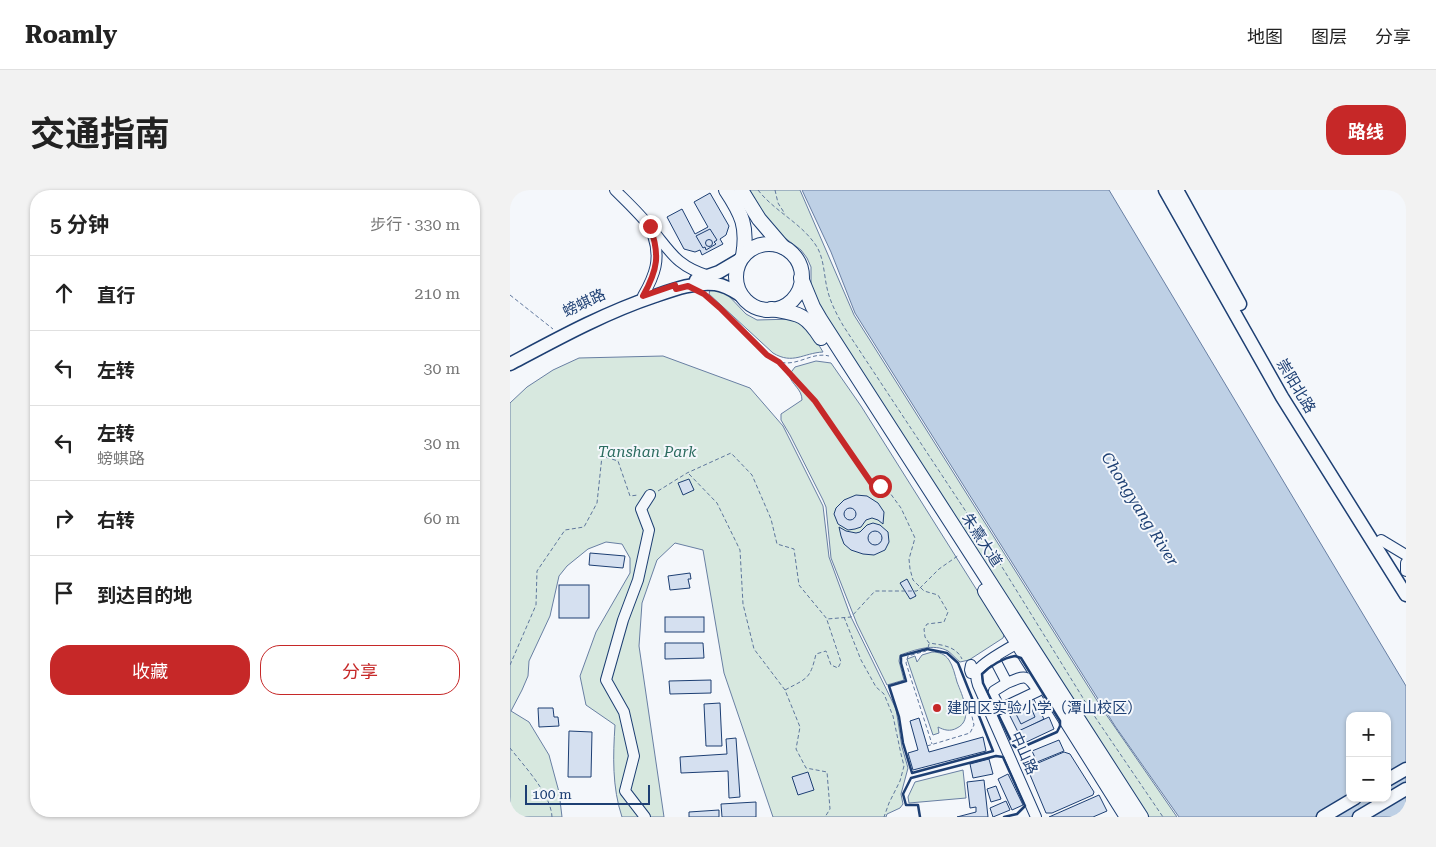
<!DOCTYPE html>
<html lang="zh">
<head>
<meta charset="utf-8">
<style>
	:root { --surface:#fff; --page:#f2f2f2; --text:#222; --muted:#767676; --line:#e0e0e0; --accent:#c62828 }
	body { margin:0; font-family:"Roboto Serif","Noto Sans SC",serif; background:var(--page); color:var(--text) }
	.controls { position:absolute; right:15px; bottom:15px; display:grid; overflow:hidden; border-radius:10px; box-shadow:0 1px 4px #0004 }
	.controls button { width:45px; height:45px; display:grid; place-items:center; padding:0; border:0; border-bottom:1px solid var(--line); background:var(--surface); color:var(--text); font:25px sans-serif }
	.scale { position:absolute; left:15px; bottom:12px; width:125px; box-sizing:border-box; padding-left:5px; border:2px solid #1d3f73; border-top:0; font-size:14px; line-height:18px; white-space:nowrap; color:#1d3f73; -webkit-text-stroke:4px #f4f7fb; paint-order:stroke }
	.stop { position:absolute; width:15px; height:15px; margin:-11px; border:4px solid #c62828; border-radius:50%; background:#fff }
	.stop.end { background:#c62828; border-color:#fff; box-shadow:0 1px 5px #0008 }
	.list { margin:0; padding:0; list-style:none }
	h2 { display:flex; justify-content:space-between; align-items:center; height:65px; margin:0; padding:0 20px; font-size:21px }
	h2 small { font-size:16px; font-weight:400; color:var(--muted) }
	.list li { display:grid; grid-template-columns:32px 1fr auto; gap:15px; align-items:center; box-sizing:border-box; height:75px; padding:0 20px; border-top:1px solid var(--line) }
	.list b { display:block; font-size:19px; white-space:nowrap }
	.list p { margin:0; font-size:16px; white-space:nowrap; color:var(--muted) }
	.list em { font-size:16px; font-style:normal; color:var(--muted) }
	.actions { display:flex; gap:10px; padding:15px 20px }
	.actions a { flex:1; padding:11px 0; border:1px solid var(--accent); border-radius:20px; text-align:center; font-size:18px; color:var(--accent) }
	.actions .main { background:var(--accent); color:#fff }
	.icon { flex:none; width:28px; height:28px; fill:none; stroke:currentColor; stroke-width:2; stroke-linecap:round; stroke-linejoin:round }
	.map { position:relative; flex:none; width:896px; height:627px; overflow:hidden; border-radius:20px }
	header { display:flex; align-items:center; gap:30px; box-sizing:border-box; height:70px; padding:0 25px; background:var(--surface); border-bottom:1px solid var(--line) }
	header strong { font-size:24px }
	nav { display:flex; gap:28px; margin-inline-start:auto; font-size:18px }
	.intro { display:flex; align-items:center; justify-content:space-between; box-sizing:border-box; height:120px; padding:0 30px }
	h1 { margin:0; font-size:35px }
	.button { padding:12px 22px; border-radius:20px; background:var(--accent); color:#fff; font-size:18px; font-weight:700 }
	main { display:flex; gap:30px; padding:0 30px }
	aside { flex:1; background:var(--surface); border-radius:20px; box-shadow:0 1px 4px #0004 }
	.map>svg:first-child { display:block }
</style>
</head>
<body>
<header>
<strong>Roamly</strong>
<nav><a>地图</a><a>图层</a><a>分享</a></nav>
</header>
<div class="intro"><h1>交通指南</h1><a class="button">路线</a></div>
<main>
<aside>
<h2>5 分钟<small>步行 · 330 m</small></h2>
<ul class="list">
<li><svg class="icon" aria-label="ahead" viewBox="0 0 24 24"><path d="M12 20V5M6 11l6-6 6 6"/></svg><div><b>直行</b></div><em>210 m</em></li>
<li><svg class="icon" aria-label="left" viewBox="0 0 24 24"><path d="M17 20v-9H6M10 6l-5 5 5 5"/></svg><div><b>左转</b></div><em>30 m</em></li>
<li><svg class="icon" aria-label="left" viewBox="0 0 24 24"><path d="M17 20v-9H6M10 6l-5 5 5 5"/></svg><div><b>左转</b><p>螃蜞路</p></div><em>30 m</em></li>
<li><svg class="icon" aria-label="right" viewBox="0 0 24 24"><path d="M7 20v-9h11M14 6l5 5-5 5"/></svg><div><b>右转</b></div><em>60 m</em></li>
<li><svg class="icon" aria-label="arrive" viewBox="0 0 24 24"><path d="M6 21V4h12l-3 4 3 4H6"/></svg><div><b>到达目的地</b></div></li>
</ul>
<div class="actions"><a class="main">收藏</a><a>分享</a></div>
</aside>
<div class="map">
<svg width="896" height="627" viewBox="0 0 896 627">
	<rect width="100%" height="100%" fill="#f4f7fb"/>
	<!-- green -->
	<g fill="#d7e8df" stroke="#687fa3">
		<path d="M 236,0 L 290,0 L 344,125 L 593,520 L 667,627 L 639,627 L 565,519 L 311,123 L 301,97 L 301,77 L 297,68 L 291,60 L 271,45 L 258,31 Z"/>
		<path d="M 200,100 L 215,102 L 236,124 L 247,130 L 284,129 L 292,133 L 307,152 L 313,162 C 293,163 283,175 263,163 L 199,104 Z"/>
		<path d="M 153,166 L 240,198 L 273,236 L 313,316 L 319,367 L 341,427 L 386,519 L 392,557 L 398,578 L 391,604 L 393,614 L 390,618 L 377,624 L 376,627 L 263,627 L 214,483 L 193,360 L 165,353 L 147,370 L 132,413 L 129,456 L 154,627 L 112,627 C 102,597 103,566 105,535 L 76,515 L 70,486 L 86,442 L 120,383 L 120,368 L 112,354 L 96,352 L 78,359 L 57,376 L 49,386 L 40,426 L 19,471 L 18,486 L 12,500 L 1,521 L 19,532 L 39,565 L 49,602 L 52,627 L 4,627 L 0,623 L 0,213 L 17,197 L 43,180 L 69,168 Z"/>
		<path d="M 306,171 L 321,173 L 351,216 L 492,440 L 494,445 L 493,448 L 459,470 L 450,472 C 446,469 442,464 438,461 C 423,453 405,460 390,465 L 389,471 L 394,490 L 377,495 L 347,434 L 321,368 L 316,317 L 313,310 L 280,245 L 271,230 L 271,224 L 292,210 C 292,199 282,195 279,185 L 285,177 Z"/>
		<path d="M 422,462 C 429,462 435,464 439,470 C 443,476 445,485 447,492 C 452,505 464,530 447,538 C 440,542 434,540 428,537 L 429,543 L 423,545 L 397,469 L 405,466 L 407,472 L 412,465 Z"/>
		<path d="M 453,580 L 456,608 L 399,613 L 398,607 L 405,592 Z"/>
	</g>
	<!-- water -->
	<path fill="#bed0e5" stroke="#687fa3" fill-rule="evenodd" d="M 292,0 L 599,0 L 896,496 L 896,627 L 669,627 L 605,536 L 345,123 L 321,62 ZM 840,526 L 877,526 L 877,608 L 840,608 Z"/>
	<!-- building -->
	<g fill="#d5e0f0" stroke="#1d3f73">
		<path d="M 200,3 L 219,36 L 216,45 L 210,49 L 213,54 L 192,65 L 190,60 L 185,62 L 174,59 L 157,27 L 172,19 L 185,44 L 198,37 L 184,12 Z"/>
		<path d="M 200,39 L 207,50 L 204,52 L 206,54 L 196,60 L 195,57 L 193,58 L 186,46 Z"/>
		<circle cx="199" cy="53" r="3.5"/>
		<path d="M 179,289 L 184,300 L 173,305 L 168,293 Z"/>
		<path d="M 346,305 L 357,306 L 368,313 L 374,322 L 373,334 L 368,330 L 362,328 L 356,330 L 351,337 L 345,339 L 338,340 L 328,334 L 324,324 L 326,318 L 334,310 Z"/>
		<circle cx="340" cy="324" r="6"/>
		<path d="M 363,333 L 370,335 L 378,342 L 379,352 L 375,360 L 364,365 L 353,364 L 341,360 L 334,354 L 331,346 L 329,337 L 336,341 L 346,343 L 350,342 L 357,335 Z"/>
		<circle cx="365" cy="348" r="7"/>
		<path d="M 80,363 L 115,366 L 113,378 L 79,375 Z"/>
		<path d="M 180,383 L 181,389 L 178,389 L 180,398 L 160,400 L 158,386 Z"/>
		<path d="M 397,389 L 406,406 L 400,409 L 390,393 Z"/>
		<rect x="49" y="395" width="30" height="33"/>
		<rect x="155" y="427" width="39" height="15"/>
		<path d="M 155,453 L 193,453 L 194,468 L 155,469 Z"/>
		<path d="M 201,490 L 201,503 L 160,504 L 159,491 Z"/>
		<path d="M 522,506 L 534,529 L 508,542 L 496,518 Z"/>
		<path d="M 210,513 L 212,556 L 196,556 L 194,514 Z"/>
		<path d="M 519,513 L 525,527 L 511,534 L 504,520 Z"/>
		<path d="M 28,518 L 43,518 L 44,527 L 48,527 L 49,536 L 29,537 Z"/>
		<path d="M 539,527 L 544,539 L 510,555 L 504,543 Z"/>
		<path d="M 409,528 L 419,562 L 473,547 L 476,561 L 403,580 L 398,563 L 408,560 L 400,531 Z"/>
		<path d="M 59,541 L 82,542 L 81,587 L 58,587 Z"/>
		<path d="M 226,548 L 230,607 L 219,608 L 218,581 L 171,583 L 170,567 L 217,564 L 216,549 Z"/>
		<path d="M 549,550 L 554,561 L 527,572 L 522,561 Z"/>
		<path d="M 554,562 L 560,564 L 584,602 L 583,605 L 542,623 L 536,623 L 518,580 L 521,576 Z"/>
		<path d="M 479,569 L 483,584 L 463,588 L 460,574 Z"/>
		<path d="M 298,582 L 304,600 L 288,605 L 282,587 Z"/>
		<path d="M 498,584 L 513,615 L 502,620 L 488,589 Z"/>
		<path d="M 474,590 L 478,627 L 447,627 L 466,622 L 466,617 L 460,618 L 457,592 Z"/>
		<path d="M 486,596 L 491,609 L 481,612 L 477,599 Z"/>
		<path d="M 589,605 L 597,621 L 583,627 L 539,627 Z"/>
		<path d="M 496,611 L 500,620 L 483,627 L 480,618 Z"/>
		<path d="M 246,612 L 246,627 L 212,627 L 211,614 Z"/>
		<path d="M 209,620 L 209,627 L 179,627 L 179,622 Z"/>
	</g>
	<g fill="none" stroke-linecap="round" stroke-linejoin="round">
		<defs>
			<g id="minor">
				<path d="M 105,0 C 117,12 130,24 140,37 C 161,62 166,76 199,86"/>
				<path d="M 133,106 C 145,85 151,69 143,45"/>
				<path d="M 871,350 L 896,365"/>
				<path d="M 896,373 L 896,381"/>
				<path d="M 513,450 C 503,456 474,471 469,479 C 465,484 466,489 468,495 L 526,627"/>
				<path d="M 484,468 L 497,493 L 484,501 L 483,505 L 490,519 L 528,501 C 517,484 515,485 497,493"/>
				<path d="M 461,475 L 460,480 L 461,483 L 466,482 L 468,479"/>
				<path d="M 135,627 L 115,601 L 124,566 L 114,522 L 96,490 L 113,430 L 128,390 L 139,340 L 131,319 L 140,305"/>
			</g>
			<g id="major">
				<path d="M 655,0 L 772,207 L 896,405"/>
				<path d="M 667,0 L 730,114"/>
				<path d="M 186,90 L 209,82 L 231,69"/>
				<path d="M 0,174 C 47,149 94,123 145,106 C 165,99 184,92 205,94 C 215,95 224,101 232,106"/>
				<path d="M 877,590 L 896,579"/>
				<path d="M 813,627 L 845,608"/>
				<path d="M 849,627 L 896,599"/>
			</g>
			<g id="highway">
				<path d="M 216,0 C 232,24 238,37 233,66"/>
				<path d="M 231,0 L 249,29 L 273,57"/>
				<circle cx="259" cy="87" r="33"/>
				<path d="M 291,88 L 303,117 L 310,129 L 631,627"/>
				<path d="M 261,119 C 289,124 295,123 311,148"/>
				<path d="M 475,401 L 617,627"/>
			</g>
		</defs>
		<!-- minor casing -->
		<use href="#minor" stroke="#1d3f73" stroke-width="12"/>
		<!-- major casing -->
		<use href="#major" stroke="#1d3f73" stroke-width="15"/>
		<!-- highway casing -->
		<use href="#highway" stroke="#1d3f73" stroke-width="16"/>
		<!-- path -->
		<g stroke="#5e769c" stroke-width="1" stroke-dasharray="4 2.5" stroke-linecap="butt">
			<path d="M 248,0 C 265,22 292,33 307,57 C 314,69 314,85 317,98 C 320,112 327,125 334,137 L 484,364 L 581,521 L 653,627"/>
			<path d="M 265,0 L 268,13 L 275,24"/>
			<path d="M 194,104 L 264,170 C 285,180 300,161 319,166"/>
			<path d="M 0,105 L 43,139"/>
			<path d="M 269,172 L 305,211 L 362,293 L 380,303 L 391,318 L 405,348 L 399,369 L 400,379 L 403,390 L 414,401 L 428,405 L 438,422 L 434,432 L 417,434 L 414,439 L 415,447 L 419,453 C 432,455 446,456 452,469"/>
			<path d="M 179,284 L 207,313 L 230,360 L 233,414 L 244,459 L 275,500 L 290,537 L 286,559 L 296,578 L 317,582 L 320,619 L 315,627"/>
			<path d="M 148,301 L 177,283 L 221,263 L 242,285 L 261,329 L 267,354 L 284,359 L 289,395 L 317,429 L 341,427 L 365,401 L 407,401 L 429,379 L 449,365"/>
			<path d="M 334,427 L 351,470 L 366,497 L 374,504 L 383,526 L 391,564 L 394,576 L 390,591 L 379,613 L 374,627"/>
			<path d="M 419,454 L 418,458 L 416,461 L 398,466 L 396,473 L 422,554"/>
			<path d="M 0,475 L 26,415 L 27,381 L 55,340 L 74,337 L 87,313 L 92,266 L 108,271 L 120,306 L 128,305"/>
			<path d="M 275,500 C 297,488 300,490 306,464 L 316,461 L 321,475 L 328,478 L 331,472 L 317,430"/>
			<path d="M 417,556 L 460,543 L 464,535 L 459,514 L 465,510"/>
			<path d="M 0,558 C 14,576 41,604 42,627"/>
		</g>
		<!-- minor -->
		<use href="#minor" stroke="#f4f7fb" stroke-width="10"/>
		<!-- major -->
		<use href="#major" stroke="#f4f7fb" stroke-width="12"/>
		<!-- highway -->
		<use href="#highway" stroke="#f4f7fb" stroke-width="14"/>
		<!-- wall -->
		<g stroke="#1d3f73" stroke-width="2.5">
			<path d="M 417,459 L 437,463 L 448,473 L 483,561 L 402,583 L 393,553 L 389,527 L 379,496 L 396,491 L 391,473 L 391,466 Z"/>
			<path d="M 505,466 L 511,468 L 550,531 L 550,536 L 547,542 L 508,559 L 503,555 L 473,493 L 472,484 C 480,476 493,468 505,466 Z"/>
			<path d="M 410,627 L 408,615 L 396,615 L 393,604 L 401,588 L 486,566 L 493,567 L 515,616 L 507,624 L 494,627"/>
		</g>
	</g>
	<g fill="none" stroke-linecap="round" stroke-linejoin="round">
		<!-- route -->
		<path stroke="#c62828" stroke-width="6" d="M 140,36 C 150,65 148,79 133,106 L 165,95 L 166,99 L 178,96 L 194,104 L 210,118 L 257,165 L 269,172 L 305,211 L 362,294 L 370,296"/>
	</g>
	<!-- markers -->
	<circle fill="#c62828" stroke="#f4f7fb" stroke-width="2" cx="427" cy="518" r="5"/>
	<g text-anchor="middle" dominant-baseline="central" stroke-width="4" stroke-linejoin="round" paint-order="stroke">
		<!-- street labels -->
		<g font-size="15" fill="#1d3f73" stroke="#f4f7fb">
			<text transform="translate(74 113) rotate(-25)">螃蜞路</text>
			<text transform="translate(786 196) rotate(59)">崇阳北路</text>
			<text transform="translate(472 350) rotate(57)">朱熹大道</text>
			<text transform="translate(514 563) rotate(66)">中山路</text>
		</g>
		<!-- park labels -->
		<g font-size="15" font-style="italic" fill="#2c6c60" stroke="#f4f7fb">
			<text x="137" y="262">Tanshan Park</text>
		</g>
		<!-- poi labels -->
		<g font-size="15" fill="#1d3f73" stroke="#f4f7fb" text-anchor="start">
			<text x="437" y="518">建阳区实验小学（潭山校区）</text>
		</g>
		<!-- water labels -->
		<g font-size="16" font-style="italic" fill="#1d3f73" stroke="#f4f7fb">
			<text transform="translate(630 319) rotate(58)">Chongyang River</text>
		</g>
	</g>
</svg>
<div class="controls">
<button>+</button>
<button>−</button>
</div>
<div class="scale">100 m</div>
<div class="stop" style="left:370px;top:296px"></div>
<div class="stop end" style="left:140px;top:36px"></div>
</div>
</main>
</body>
</html>
